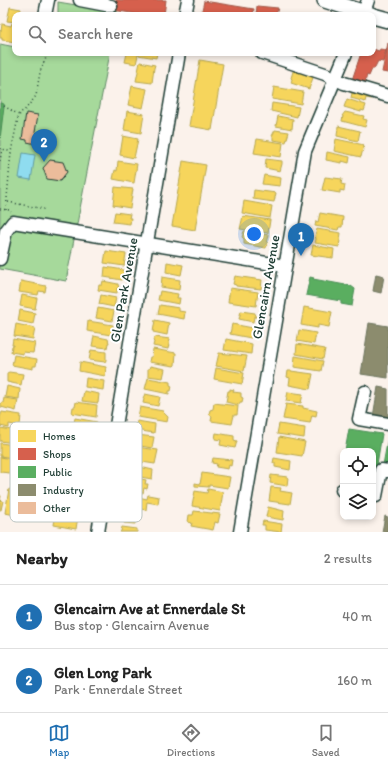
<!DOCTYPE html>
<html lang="en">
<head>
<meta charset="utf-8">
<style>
	:root { --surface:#fff; --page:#f6f6f6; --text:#222; --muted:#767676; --line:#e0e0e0; --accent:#1f6fb2 }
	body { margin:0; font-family:Itim,sans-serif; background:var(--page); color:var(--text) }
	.controls { position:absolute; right:12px; bottom:12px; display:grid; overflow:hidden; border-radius:8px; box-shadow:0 2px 6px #0003 }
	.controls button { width:36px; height:36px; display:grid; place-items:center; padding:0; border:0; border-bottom:1px solid var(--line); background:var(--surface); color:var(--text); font:20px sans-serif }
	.you { position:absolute; left:254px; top:234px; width:14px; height:14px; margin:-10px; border:3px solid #fff; border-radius:50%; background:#1a73e8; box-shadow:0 0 0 6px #1a73e833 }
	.badge { display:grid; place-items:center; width:26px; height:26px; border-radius:50%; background:var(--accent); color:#fff; font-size:13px; font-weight:700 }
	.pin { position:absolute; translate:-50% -33px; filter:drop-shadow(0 1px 2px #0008) }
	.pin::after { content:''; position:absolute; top:21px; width:14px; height:12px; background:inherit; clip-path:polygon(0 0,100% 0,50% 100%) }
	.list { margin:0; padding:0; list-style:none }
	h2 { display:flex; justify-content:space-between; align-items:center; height:52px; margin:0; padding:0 16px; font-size:17px }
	h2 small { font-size:13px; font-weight:400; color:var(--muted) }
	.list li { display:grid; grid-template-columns:26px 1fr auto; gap:12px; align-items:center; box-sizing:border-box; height:64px; padding:0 16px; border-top:1px solid var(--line) }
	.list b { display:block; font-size:15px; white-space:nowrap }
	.list p { margin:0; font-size:13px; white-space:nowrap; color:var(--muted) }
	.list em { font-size:13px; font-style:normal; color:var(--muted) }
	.icon { flex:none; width:22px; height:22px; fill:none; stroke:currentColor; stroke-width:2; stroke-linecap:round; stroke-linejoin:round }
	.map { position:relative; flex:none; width:388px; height:532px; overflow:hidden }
	.search { position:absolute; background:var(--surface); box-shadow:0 2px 6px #0003; left:12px; right:12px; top:12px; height:44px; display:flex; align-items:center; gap:10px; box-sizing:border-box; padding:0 14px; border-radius:8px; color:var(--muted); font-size:15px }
	.sheet { height:180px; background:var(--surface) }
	nav { display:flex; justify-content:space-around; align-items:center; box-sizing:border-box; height:56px; border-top:1px solid var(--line); background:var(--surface); font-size:11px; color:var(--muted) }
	nav a { display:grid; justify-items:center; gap:2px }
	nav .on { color:var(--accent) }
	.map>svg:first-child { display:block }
</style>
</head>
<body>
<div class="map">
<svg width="388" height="532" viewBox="0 0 388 532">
	<rect width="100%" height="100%" fill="#fbf2eb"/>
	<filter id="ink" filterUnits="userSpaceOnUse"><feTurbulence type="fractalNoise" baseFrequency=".025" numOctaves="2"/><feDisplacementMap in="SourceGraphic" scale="8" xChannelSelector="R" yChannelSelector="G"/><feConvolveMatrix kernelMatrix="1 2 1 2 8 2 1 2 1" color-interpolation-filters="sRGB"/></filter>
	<g filter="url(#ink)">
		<!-- green -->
		<g fill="#a6d99b" stroke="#628b68">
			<path d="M 58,2 L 118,12 L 117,15 L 58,15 Z"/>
			<path d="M 0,44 L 15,47 L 15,53 L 45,53 L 56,55 L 57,53 L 110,53 L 66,281 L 0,269 Z"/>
		</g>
		<!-- water -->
		<path fill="#8fdcef" stroke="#629ca4" d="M 23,153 L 35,155 L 31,180 L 19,178 Z"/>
		<!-- homes -->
		<g fill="#f6d55c" stroke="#b6a750">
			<path d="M 10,7 L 21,9 L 20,15 L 15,15 L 15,22 L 7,21 Z"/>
			<path d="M 12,23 L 15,24 L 15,42 L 2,40 L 2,38 L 0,38 L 0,30 L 1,31 L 2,24 L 11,26 Z"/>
			<path d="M 127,53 L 157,53 L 156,58 L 138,55 L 136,64 L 125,62 Z"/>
			<path d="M 200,60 L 223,64 L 212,130 L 189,126 Z"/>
			<path d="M 140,62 L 155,65 L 154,68 L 152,83 L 136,81 Z"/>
			<path d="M 294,68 L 314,75 L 309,89 L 291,83 L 292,79 L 291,78 Z"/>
			<path d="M 132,86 L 147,89 L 143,108 L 128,105 Z"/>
			<path d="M 274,87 L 303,92 L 301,104 L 272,99 Z"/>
			<path d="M 351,87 L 374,94 L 372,99 L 366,98 L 365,102 L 351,98 L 352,93 L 350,92 Z"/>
			<path d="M 347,99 L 366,105 L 364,111 L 361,110 L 361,112 L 344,107 Z"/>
			<path d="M 272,103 L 299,107 L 297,117 L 271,111 Z"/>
			<path d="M 127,111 L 144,114 L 141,133 L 124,130 Z"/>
			<path d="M 345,112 L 364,116 L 363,119 L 367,120 L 365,127 L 342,121 L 343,116 L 342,116 Z"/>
			<path d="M 278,116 L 293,119 L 292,129 L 276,126 Z"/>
			<path d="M 338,126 L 360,131 L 358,141 L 337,136 Z"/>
			<path d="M 275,130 L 289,132 L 286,142 L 273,140 L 273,137 L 272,136 Z"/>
			<path d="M 123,136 L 138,139 L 134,158 L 120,155 Z"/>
			<path d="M 257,139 L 283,143 L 281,157 L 254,153 Z"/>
			<path d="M 336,139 L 364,145 L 361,157 L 334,151 Z"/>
			<path d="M 327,152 L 350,157 L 349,163 L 342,161 L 342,163 L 326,160 Z"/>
			<path d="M 266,159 L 282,161 L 282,164 L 280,171 L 265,168 Z"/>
			<path d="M 118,161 L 137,164 L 134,183 L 113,179 L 115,170 L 117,171 Z"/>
			<path d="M 183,161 L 206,165 L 195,230 L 172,226 Z"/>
			<path d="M 264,175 L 281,178 L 280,186 L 262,184 Z"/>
			<path d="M 325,177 L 342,179 L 341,184 L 345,185 L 344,191 L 340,190 L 340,193 L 322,190 Z"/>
			<path d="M 115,187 L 133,189 L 130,208 L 113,205 Z"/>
			<path d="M 254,190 L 276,193 L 274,202 L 253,199 Z"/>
			<path d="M 244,201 L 272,206 L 270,218 L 242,213 Z"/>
			<path d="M 115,212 L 130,214 L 129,218 L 131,218 L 130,224 L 113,222 Z"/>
			<path d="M 320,213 L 343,217 L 342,227 L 339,227 L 338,230 L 315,226 L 316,221 L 318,222 Z"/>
			<path d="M 243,216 L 270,220 L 268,233 L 240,229 Z"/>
			<path d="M 317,229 L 341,233 L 339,247 L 315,243 L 316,239 L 315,236 Z"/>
			<path d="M 244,231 L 269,235 L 266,248 L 244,244 L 244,239 L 242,237 Z"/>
			<path d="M 313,245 L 334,249 L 333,258 L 311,255 Z"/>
			<path d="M 106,251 L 126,254 L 124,266 L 104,263 Z"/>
			<path d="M 167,262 L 183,265 L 181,275 L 166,272 Z"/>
			<path d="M 105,267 L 124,270 L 122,280 L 104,277 Z"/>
			<path d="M 235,276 L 262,280 L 261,289 L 236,286 L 236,285 L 233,284 Z"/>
			<path d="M 162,277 L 180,280 L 179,290 L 161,287 Z"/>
			<path d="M 21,281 L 46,286 L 45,292 L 39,291 L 38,295 L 19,292 Z"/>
			<path d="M 103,281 L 118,284 L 119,289 L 117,288 L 117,293 L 98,290 L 99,285 L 102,285 Z"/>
			<path d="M 230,288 L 258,292 L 256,306 L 228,302 Z"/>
			<path d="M 160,291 L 178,294 L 177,298 L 180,298 L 179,304 L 158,300 Z"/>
			<path d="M 22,295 L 37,298 L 35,309 L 20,306 Z"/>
			<path d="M 101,295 L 116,298 L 114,307 L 99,304 Z"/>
			<path d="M 160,305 L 179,308 L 179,311 L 185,312 L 184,319 L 158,314 Z"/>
			<path d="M 304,307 L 332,312 L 329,327 L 318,325 L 318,328 L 301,325 Z"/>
			<path d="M 98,308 L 114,311 L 112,321 L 96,318 Z"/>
			<path d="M 20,310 L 35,313 L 33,324 L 18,321 Z"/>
			<path d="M 241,311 L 255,313 L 255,314 L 256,315 L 256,317 L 254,317 L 253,322 L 239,319 Z"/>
			<path d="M 155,320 L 169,323 L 167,335 L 153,332 Z"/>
			<path d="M 88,321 L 113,325 L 111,335 L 87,331 Z"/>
			<path d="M 16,324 L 35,328 L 33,339 L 14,336 Z"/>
			<path d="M 232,324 L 253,328 L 251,338 L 230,334 Z"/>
			<path d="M 299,330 L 316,333 L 314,344 L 297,341 Z"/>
			<path d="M 94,336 L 108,339 L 109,343 L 108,343 L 107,348 L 92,346 Z"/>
			<path d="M 155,337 L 170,339 L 168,349 L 153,346 L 154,342 L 153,341 Z"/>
			<path d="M 13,339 L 35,343 L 33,353 L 23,352 L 23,354 L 11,352 L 12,346 L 14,346 L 14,345 L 12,345 Z"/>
			<path d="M 226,339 L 252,344 L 251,354 L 224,350 Z"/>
			<path d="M 297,344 L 325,349 L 323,359 L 296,354 Z"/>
			<path d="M 153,349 L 176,353 L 175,365 L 174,366 L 149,362 L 150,357 L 152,357 Z"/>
			<path d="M 91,350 L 106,352 L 106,360 L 105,362 L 89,360 Z"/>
			<path d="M 219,353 L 247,356 L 244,371 L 216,366 Z"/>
			<path d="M 14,355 L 37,359 L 36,366 L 33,366 L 33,369 L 12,365 Z"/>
			<path d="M 295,356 L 323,361 L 321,371 L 294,367 Z"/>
			<path d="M 80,362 L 106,367 L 105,376 L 79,371 Z"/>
			<path d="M 150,366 L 165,369 L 163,378 L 148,376 L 148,368 L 149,369 Z"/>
			<path d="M 216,368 L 244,373 L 242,384 L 214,379 Z"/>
			<path d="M 288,371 L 291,371 L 313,374 L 310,389 L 289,385 L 290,378 L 287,377 Z"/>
			<path d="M 9,372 L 23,374 L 21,385 L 7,382 L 7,373 Z"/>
			<path d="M 86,378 L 104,381 L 103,390 L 85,387 Z"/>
			<path d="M 148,378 L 170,382 L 170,385 L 172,386 L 171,391 L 169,391 L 169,394 L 145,389 Z"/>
			<path d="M 7,386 L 20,389 L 19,399 L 5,397 Z"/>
			<path d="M 230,389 L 234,390 L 233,392 L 241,393 L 241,397 L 243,398 L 242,402 L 240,402 L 239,405 L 226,402 L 228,391 L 230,391 Z"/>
			<path d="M 84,391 L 99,394 L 98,403 L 82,401 Z"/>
			<path d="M 288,392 L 303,394 L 301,403 L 286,401 Z"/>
			<path d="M 145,394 L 160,397 L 158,406 L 143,403 L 144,399 L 143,398 Z"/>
			<path d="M 4,398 L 18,400 L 16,411 L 1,407 L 1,403 L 3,403 Z"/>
			<path d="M 76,402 L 97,405 L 96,417 L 72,413 L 73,407 L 75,407 Z"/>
			<path d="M 214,403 L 238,406 L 237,415 L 234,415 L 232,424 L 211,421 L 212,416 L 209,414 L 210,410 L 213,409 Z"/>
			<path d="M 286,404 L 303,406 L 303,408 L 317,411 L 316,416 L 312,415 L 310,423 L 283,419 Z"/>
			<path d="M 140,407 L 163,411 L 163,412 L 168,417 L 167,422 L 138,417 Z"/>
			<path d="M 2,412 L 21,415 L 20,426 L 9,424 L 9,428 L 0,426 L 0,417 Z"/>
			<path d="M 75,418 L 97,422 L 95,431 L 78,428 L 78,424 L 74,423 Z"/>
			<path d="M 137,421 L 155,424 L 154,433 L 135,430 Z"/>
			<path d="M 279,424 L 305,428 L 304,438 L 277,434 Z"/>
			<path d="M 0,428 L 24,432 L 26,435 L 25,441 L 22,441 L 22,444 L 0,441 Z"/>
			<path d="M 216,433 L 234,436 L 234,440 L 237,441 L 235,448 L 220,445 L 221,440 L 215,439 Z"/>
			<path d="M 137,435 L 154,437 L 152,448 L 135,445 Z"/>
			<path d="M 279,437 L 305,442 L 302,456 L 277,452 Z"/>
			<path d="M 0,443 L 22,446 L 19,459 L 0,456 Z"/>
			<path d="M 136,447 L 158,450 L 155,464 L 135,461 Z"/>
			<path d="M 0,457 L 13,459 L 10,473 L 0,472 Z"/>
			<path d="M 213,458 L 232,460 L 231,466 L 229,465 L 228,469 L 216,467 L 217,464 L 212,463 Z"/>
			<path d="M 274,458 L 291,461 L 290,470 L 275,467 L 275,463 L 273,463 Z"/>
			<path d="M 131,465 L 153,470 L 152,479 L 129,475 Z"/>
			<path d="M 202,473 L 230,477 L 228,488 L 209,485 L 209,487 L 195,486 L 195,483 L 200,484 Z"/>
			<path d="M 271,475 L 288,477 L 287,486 L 270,483 Z"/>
			<path d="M 136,478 L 146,480 L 145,484 L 148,484 L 147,489 L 144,488 L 143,493 L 126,490 L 127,481 L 136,482 Z"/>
			<path d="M 271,487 L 281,488 L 280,491 L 292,493 L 290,504 L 269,501 Z"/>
			<path d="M 9,489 L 16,491 L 16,492 L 19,493 L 15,515 L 5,513 Z"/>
			<path d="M 208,489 L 223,492 L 220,511 L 192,506 L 195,491 L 207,493 Z"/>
			<path d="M 125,494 L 147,499 L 148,495 L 159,497 L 158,504 L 147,502 L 146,510 L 123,506 Z"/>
			<path d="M 0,495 L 1,496 L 0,500 L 3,501 L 1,510 L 0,510 Z"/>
			<path d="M 268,507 L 284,511 L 283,520 L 266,517 Z"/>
			<path d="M 125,510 L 137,512 L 135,524 L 124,523 Z"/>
			<path d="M 194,511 L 220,514 L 218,523 L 215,522 L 213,530 L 191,526 L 192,523 L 188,522 L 189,515 L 193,515 Z"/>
			<path d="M 56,512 L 78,516 L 76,529 L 54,525 Z"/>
			<path d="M 263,521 L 282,524 L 281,532 L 265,530 L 265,525 L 262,525 Z"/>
			<path d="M 122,527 L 137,529 L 137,532 L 120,532 L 121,531 Z"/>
		</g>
		<!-- shops -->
		<g fill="#d6604d" stroke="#9f5646">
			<path d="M 108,0 L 166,0 L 164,15 L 143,15 L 113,10 L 115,1 Z"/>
			<path d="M 204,1 L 254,9 L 253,15 L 201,15 Z"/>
			<path d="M 257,6 L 278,8 L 276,15 L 256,15 Z"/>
			<path d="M 388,43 L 388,73 L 382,72 Z"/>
			<path d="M 373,49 L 379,51 L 380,49 L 386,50 L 383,62 L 378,61 L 374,69 L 372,69 L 369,76 L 367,75 L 365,82 L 366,82 L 365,85 L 352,80 L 361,53 L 373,53 Z"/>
		</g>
		<!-- public -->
		<g fill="#5aae61" stroke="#488c54">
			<path d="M 0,103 L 4,104 L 4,106 L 0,139 Z"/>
			<path d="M 310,277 L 314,278 L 313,279 L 351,286 L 355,289 L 352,306 L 341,304 L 341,301 L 306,295 Z"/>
			<path d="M 349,429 L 382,434 L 377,464 L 383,465 L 388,438 L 388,467 L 373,481 L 373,451 L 345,451 Z"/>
		</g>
		<!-- industry -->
		<g fill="#8c8c6e" stroke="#6b745d">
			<path d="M 376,274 L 384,276 L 381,293 L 373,291 Z"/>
			<path d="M 369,323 L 388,326 L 388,378 L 361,374 Z"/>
			<path d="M 378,387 L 388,389 L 388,420 L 373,417 Z"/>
			<path d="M 385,516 L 388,517 L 388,532 L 382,532 Z"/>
		</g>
		<!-- building -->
		<g fill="#ebbc9b" stroke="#1f3d34">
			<path d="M 26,113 L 38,115 L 35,132 L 38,133 L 36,144 L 27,142 L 27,140 L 22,139 Z"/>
			<path d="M 50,160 L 63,162 L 67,172 L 60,181 L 47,179 L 43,168 Z"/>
		</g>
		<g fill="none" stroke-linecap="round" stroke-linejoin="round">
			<defs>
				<g id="minor">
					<path d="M 80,0 L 111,6"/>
					<path d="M 45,15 L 48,0"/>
					<path d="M 185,15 L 188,0"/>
					<path d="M 363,15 L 368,0"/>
					<path d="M 262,53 L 325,74 L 344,83 L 388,96"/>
					<path d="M 0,259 L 6,231 L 13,222 L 285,266"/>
					<path d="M 365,392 L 359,419 L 388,424"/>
					<path d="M 342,490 L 343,490"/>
					<path d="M 376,496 L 381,470 L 388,471"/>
					<path d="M 98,532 L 179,53"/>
					<path d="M 240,532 L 305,151 L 346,53"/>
				</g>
				<g id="major">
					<path d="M 325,0 L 371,15"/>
					<path d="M 373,16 L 388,20"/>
				</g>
			</defs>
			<!-- minor casing -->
			<use href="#minor" stroke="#1f3d34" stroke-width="15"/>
			<!-- major casing -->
			<use href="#major" stroke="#1f3d34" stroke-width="18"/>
			<!-- path -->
			<g stroke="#1f3d34" stroke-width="1.5" stroke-dasharray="1 3" stroke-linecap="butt">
				<path d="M 4,106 L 19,115"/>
				<path d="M 0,148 L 11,152"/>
				<path d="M 0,161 L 2,149"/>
				<path d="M 8,202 L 44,209"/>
				<path d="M 0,209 L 10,210 L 11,212"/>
				<path d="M 6,210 L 11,152 L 18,118 L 21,112 L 24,111 L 36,96 L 40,72 L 48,53"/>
			</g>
			<!-- minor -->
			<use href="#minor" stroke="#fff" stroke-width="12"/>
			<!-- major -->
			<use href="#major" stroke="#fff" stroke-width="15"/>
		</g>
	</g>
	<g text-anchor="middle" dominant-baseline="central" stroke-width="4" stroke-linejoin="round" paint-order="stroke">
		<!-- street labels -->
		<g font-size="14" fill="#1f3d34" stroke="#fff">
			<text transform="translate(266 287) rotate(-80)">Glencairn Avenue</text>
			<text transform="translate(124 290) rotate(-80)">Glen Park Avenue</text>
		</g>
	</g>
	<!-- legend -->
	<rect x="10" y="422" width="132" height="100" rx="6" fill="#fff" stroke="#bcc5c2" stroke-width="1"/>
	<rect x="18" y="430" width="18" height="12" fill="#f6d55c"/>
	<rect x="18" y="448" width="18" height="12" fill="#d6604d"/>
	<rect x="18" y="466" width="18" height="12" fill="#5aae61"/>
	<rect x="18" y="484" width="18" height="12" fill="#8c8c6e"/>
	<rect x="18" y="502" width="18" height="12" fill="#ebbc9b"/>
	<g font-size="11" fill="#1f3d34">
		<text x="43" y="440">Homes</text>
		<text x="43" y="458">Shops</text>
		<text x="43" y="476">Public</text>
		<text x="43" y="494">Industry</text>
		<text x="43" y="512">Other</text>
	</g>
</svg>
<div class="controls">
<button><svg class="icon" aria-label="locate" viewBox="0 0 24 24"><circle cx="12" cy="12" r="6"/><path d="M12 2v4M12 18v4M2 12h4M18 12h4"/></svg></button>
<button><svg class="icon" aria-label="layers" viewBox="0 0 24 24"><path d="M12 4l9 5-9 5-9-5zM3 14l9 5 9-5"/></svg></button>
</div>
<div class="you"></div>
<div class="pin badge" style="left:301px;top:256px">1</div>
<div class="pin badge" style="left:44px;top:162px">2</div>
<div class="search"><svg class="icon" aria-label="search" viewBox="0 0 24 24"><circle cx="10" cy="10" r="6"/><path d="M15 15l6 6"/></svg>Search here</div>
</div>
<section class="sheet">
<h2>Nearby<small>2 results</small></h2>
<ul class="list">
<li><span class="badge">1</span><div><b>Glencairn Ave at Ennerdale St</b><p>Bus stop · Glencairn Avenue</p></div><em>40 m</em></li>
<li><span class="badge">2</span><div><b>Glen Long Park</b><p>Park · Ennerdale Street</p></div><em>160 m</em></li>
</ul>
</section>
<nav>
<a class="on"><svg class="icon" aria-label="map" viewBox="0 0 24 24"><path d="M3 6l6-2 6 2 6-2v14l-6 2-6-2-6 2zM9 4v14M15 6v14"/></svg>Map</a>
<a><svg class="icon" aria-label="directions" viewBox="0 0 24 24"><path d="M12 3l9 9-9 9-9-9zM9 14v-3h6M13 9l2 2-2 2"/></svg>Directions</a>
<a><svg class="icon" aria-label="saved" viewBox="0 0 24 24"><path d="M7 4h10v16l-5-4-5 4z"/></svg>Saved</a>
</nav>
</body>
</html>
